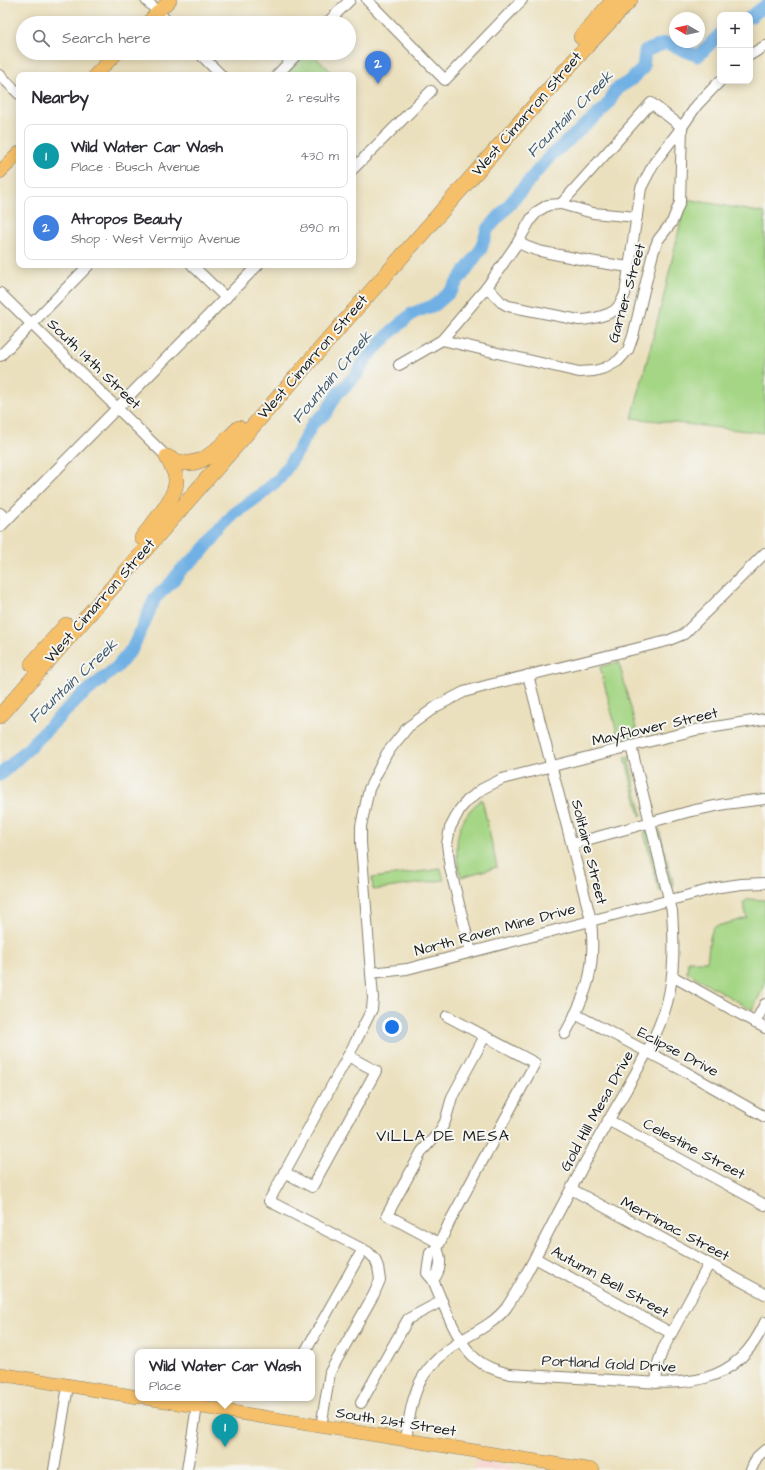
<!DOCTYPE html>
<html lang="en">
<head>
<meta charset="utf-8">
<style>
	:root { --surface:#fff; --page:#f7f7f7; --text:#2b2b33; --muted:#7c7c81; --line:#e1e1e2; --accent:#1f6fb2 }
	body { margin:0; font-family:"Architects Daughter",sans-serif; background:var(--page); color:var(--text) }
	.controls { position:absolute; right:12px; top:12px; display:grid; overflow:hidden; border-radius:8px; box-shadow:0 2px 10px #0003 }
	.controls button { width:36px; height:36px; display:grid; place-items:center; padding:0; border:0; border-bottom:1px solid var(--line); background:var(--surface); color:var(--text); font:20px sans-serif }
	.compass { position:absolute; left:669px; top:12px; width:36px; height:36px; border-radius:50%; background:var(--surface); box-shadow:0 2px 10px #0003; rotate:279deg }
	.you { position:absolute; left:392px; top:1027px; width:14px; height:14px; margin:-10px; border:3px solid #fff; border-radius:50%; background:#1a73e8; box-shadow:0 0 0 6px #1a73e833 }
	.badge { display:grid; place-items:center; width:26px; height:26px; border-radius:50%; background:var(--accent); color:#fff; font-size:13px; font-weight:700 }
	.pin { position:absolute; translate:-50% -33px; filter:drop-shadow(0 1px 2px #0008) }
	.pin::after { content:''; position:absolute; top:21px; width:14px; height:12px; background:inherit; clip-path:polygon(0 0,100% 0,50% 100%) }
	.popup { position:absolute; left:135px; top:1349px; width:180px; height:52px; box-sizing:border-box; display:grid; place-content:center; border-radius:8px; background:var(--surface); filter:drop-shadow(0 1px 3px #0005); font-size:13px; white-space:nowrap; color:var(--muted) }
	.popup b { font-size:15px; color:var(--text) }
	.popup::after { content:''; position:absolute; left:50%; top:100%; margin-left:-8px; border:8px solid transparent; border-top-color:var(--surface) }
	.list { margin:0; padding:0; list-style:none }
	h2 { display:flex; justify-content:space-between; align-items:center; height:52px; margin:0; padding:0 16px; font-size:17px }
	h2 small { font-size:13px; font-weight:400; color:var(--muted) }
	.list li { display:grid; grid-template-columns:26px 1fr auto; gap:12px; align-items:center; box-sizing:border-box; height:64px; margin:0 8px 8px; padding:0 8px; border:1px solid var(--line); border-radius:8px }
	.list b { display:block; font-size:15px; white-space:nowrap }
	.list p { margin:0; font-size:13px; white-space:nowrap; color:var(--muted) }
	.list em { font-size:13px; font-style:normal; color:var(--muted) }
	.icon { flex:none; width:22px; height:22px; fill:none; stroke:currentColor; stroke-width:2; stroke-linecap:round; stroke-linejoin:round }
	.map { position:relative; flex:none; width:765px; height:1470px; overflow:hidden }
	.search { position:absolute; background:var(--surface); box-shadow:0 2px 10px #0003; left:16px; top:16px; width:340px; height:44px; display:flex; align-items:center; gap:10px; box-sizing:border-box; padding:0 14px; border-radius:22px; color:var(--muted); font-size:15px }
	.panel { position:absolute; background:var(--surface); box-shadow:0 2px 10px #0003; left:16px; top:72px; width:340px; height:196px; border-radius:8px }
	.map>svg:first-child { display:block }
</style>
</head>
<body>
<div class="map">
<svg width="765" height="1470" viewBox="0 0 765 1470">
	<rect width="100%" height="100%" fill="#f6f6f2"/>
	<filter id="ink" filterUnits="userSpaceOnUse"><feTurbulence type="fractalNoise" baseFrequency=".025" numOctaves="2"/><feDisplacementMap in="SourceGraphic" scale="8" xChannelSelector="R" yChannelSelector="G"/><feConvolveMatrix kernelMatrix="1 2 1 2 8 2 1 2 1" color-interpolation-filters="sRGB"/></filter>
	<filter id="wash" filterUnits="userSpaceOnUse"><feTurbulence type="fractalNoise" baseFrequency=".012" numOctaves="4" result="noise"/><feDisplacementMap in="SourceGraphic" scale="16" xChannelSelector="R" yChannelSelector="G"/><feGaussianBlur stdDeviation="0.9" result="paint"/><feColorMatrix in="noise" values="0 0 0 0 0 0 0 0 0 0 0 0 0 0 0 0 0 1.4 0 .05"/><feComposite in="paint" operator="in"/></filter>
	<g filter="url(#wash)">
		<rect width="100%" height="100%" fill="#ebe0bd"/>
		<!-- built -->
		<path fill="#f7d0cc" d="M 476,1459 L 512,1466 L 511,1470 L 475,1470 Z"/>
		<!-- green -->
		<g fill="#a5d685" stroke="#607950">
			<path d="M 307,53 L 311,53 L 335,75 L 285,75 Z"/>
			<path d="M 686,199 L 765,213 L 765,433 L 632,418 L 663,299 Z"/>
			<path d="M 619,662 L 638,736 L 619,741 L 600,667 Z"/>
			<path d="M 640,754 L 655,811 L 653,812 L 639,760 L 636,755 Z"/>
			<path d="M 629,756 L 629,762 L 642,815 L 640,816 L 625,757 Z"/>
			<path d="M 482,799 L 497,867 L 461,877 C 453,845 455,820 482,799 Z"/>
			<path d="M 659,829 L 674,886 L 671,886 L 659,835 L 655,830 Z"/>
			<path d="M 649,832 L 649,840 L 662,890 L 659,891 L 644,833 Z"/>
			<path d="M 441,869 L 444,880 L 373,890 L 372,878 Z"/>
			<path d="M 748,899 L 765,900 L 765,985 L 752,1010 L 687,972 L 688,961 L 707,961 L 710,938 L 713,927 L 747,918 L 743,903 Z"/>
		</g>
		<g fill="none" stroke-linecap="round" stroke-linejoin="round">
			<!-- river -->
			<g stroke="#70b0e4" stroke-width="13">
				<path d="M 750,17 L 765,6"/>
				<path d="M 0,775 L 29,748 L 37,739 L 79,698 L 117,667 L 132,649 L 142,628 L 155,598 L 171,583 L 181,570 L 201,553 L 234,514 L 263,493 L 280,478 L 298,451 L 313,423 L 326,413 L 337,394 L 356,375 L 367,357 L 393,330 L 413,313 L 435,305 L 451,291 L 481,249 L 487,230 L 504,211 L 550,156 L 604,109 L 610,101 L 615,90 L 631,80 L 643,68 L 645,51 L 666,43 L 698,56 L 720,34"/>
			</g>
		</g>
	</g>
	<g filter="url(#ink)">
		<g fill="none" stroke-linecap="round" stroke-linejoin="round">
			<defs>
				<g id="minor">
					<path d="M 146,0 L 169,23"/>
					<path d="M 367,0 L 445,80 L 522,0"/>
					<path d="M 327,23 L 350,0"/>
					<path d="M 199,53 L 221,75"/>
					<path d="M 750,55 L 765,46"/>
					<path d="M 0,75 L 19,94"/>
					<path d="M 277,75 L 298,53"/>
					<path d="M 353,169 L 431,91"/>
					<path d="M 561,204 L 593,213 L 637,217"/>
					<path d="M 518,242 C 530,250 544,252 559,255 C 582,260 605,264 629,267"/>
					<path d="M 192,265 L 226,298"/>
					<path d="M 487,287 L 501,302 L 508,306 L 579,320 C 588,320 607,316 615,310 C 620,306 622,300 625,294 L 641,188 L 654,163 L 682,127 L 697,105 L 720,81"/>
					<path d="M 0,293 L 167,457"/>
					<path d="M 442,340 L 579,372 L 594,371 L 605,368 L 618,361 L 628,350 L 633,336 L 653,253 L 658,240 L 672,222 L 680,202 L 682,127"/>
					<path d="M 0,356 L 89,265"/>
					<path d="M 399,365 L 442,340 L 487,287 L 518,242 L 531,219 L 538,211 L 548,205 L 561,204 L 651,103 L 682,127"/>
					<path d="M 0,513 L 7,520"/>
					<path d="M 0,527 L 258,265"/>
					<path d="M 765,553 L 684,634 L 667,641 L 489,685 L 464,692 L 437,706 L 408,727 L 387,753 L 369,789 L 361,826 L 361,843 L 371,973 L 407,969 L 720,887 L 742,884 L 765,883"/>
					<path d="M 528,675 L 591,920 C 596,969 588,992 565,1034"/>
					<path d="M 572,844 L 691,811 L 725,804 L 765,799"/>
					<path d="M 471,952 L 450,868 L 447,844 L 450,828 L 460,809 L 467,801 L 482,789 L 502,779 L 631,746 L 696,730 L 765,719"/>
					<path d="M 672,976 L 765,1028"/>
					<path d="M 575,1014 L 684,1071 L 765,1117"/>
					<path d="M 447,1016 L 535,1063 L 449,1223 L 437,1249 L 430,1253 L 427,1273 L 433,1280 C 443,1303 457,1343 476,1359 C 485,1367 497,1371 510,1374 C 543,1376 577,1378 611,1380 C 675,1384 734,1393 765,1322"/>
					<path d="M 755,1023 L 765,1004"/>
					<path d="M 608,1120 L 765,1205"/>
					<path d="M 284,1172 L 312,1187 L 376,1071 L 348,1056"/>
					<path d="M 571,1189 L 765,1294"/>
					<path d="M 439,1243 L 387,1215 L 422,1151 L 440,1131 L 445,1122 L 452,1097 L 485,1036"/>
					<path d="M 535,1258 L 671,1333"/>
					<path d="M 433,1280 C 441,1271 442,1259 437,1249"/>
					<path d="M 305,1352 L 363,1249"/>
					<path d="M 656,1383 L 658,1363 L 663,1349 L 709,1264"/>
					<path d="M 361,1403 L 408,1319 L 442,1301"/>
					<path d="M 321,1427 L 330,1372 L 374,1294 L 380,1280 L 378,1267 L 375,1259 L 368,1252 L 269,1201 L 355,1043 L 372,1009 L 373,998 L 371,973"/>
					<path d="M 406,1440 C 413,1387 419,1367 467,1337 C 481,1329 496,1321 506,1308 C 513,1298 519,1287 525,1276 C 541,1247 555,1218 571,1189 C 588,1156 606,1124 625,1092 C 641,1063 658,1035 667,1003 C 675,973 674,941 672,911 L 631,746"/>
					<path d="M 54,1470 L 68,1386"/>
					<path d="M 187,1470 L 197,1406"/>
					<path d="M 751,1470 L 757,1457 L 765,1450"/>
				</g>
				<g id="major">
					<path d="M 147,23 L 170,0"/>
					<path d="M 95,75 L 117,53"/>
					<path d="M 0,172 L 19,153"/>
					<path d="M 0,1374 L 138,1397"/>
					<path d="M 146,1398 L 593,1470"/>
				</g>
				<g id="highway">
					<path d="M 581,37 L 614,0"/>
					<path d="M 167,457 C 200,475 216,449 239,428"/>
					<path d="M 142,538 C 152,524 177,498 176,480 C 176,472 170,464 167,457"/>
					<path d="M 32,664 L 66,625"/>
					<path d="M 0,716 L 309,362 L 587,46 L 630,0"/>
				</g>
			</defs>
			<!-- minor casing -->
			<use href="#minor" stroke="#847e6c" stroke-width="12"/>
			<!-- major casing -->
			<use href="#major" stroke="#847e6c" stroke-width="14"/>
			<!-- highway casing -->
			<use href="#highway" stroke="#847e6c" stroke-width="16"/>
			<!-- minor -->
			<use href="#minor" stroke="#fff" stroke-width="10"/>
			<!-- major -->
			<use href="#major" stroke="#f6c06b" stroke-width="13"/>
			<!-- highway -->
			<use href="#highway" stroke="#f6c06b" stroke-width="15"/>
		</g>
	</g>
	<g text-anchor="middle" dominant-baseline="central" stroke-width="4" stroke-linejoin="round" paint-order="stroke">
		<!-- street labels -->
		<g font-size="15" fill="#1c1c1c" stroke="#f6f6f2">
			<text transform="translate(527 114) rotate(-49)">West Cimarron Street</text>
			<text transform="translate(627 293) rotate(-74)">Garner Street</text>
			<text transform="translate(313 357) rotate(-49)">West Cimarron Street</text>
			<text transform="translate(94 364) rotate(44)">South 14th Street</text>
			<text transform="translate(100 601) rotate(-49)">West Cimarron Street</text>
			<text transform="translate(655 727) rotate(-13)">Mayflower Street</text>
			<text transform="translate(589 852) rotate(76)">Solitaire Street</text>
			<text transform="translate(495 930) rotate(-15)">North Raven Mine Drive</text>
			<text transform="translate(678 1052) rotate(28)">Eclipse Drive</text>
			<text transform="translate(597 1111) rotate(-61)">Gold Hill Mesa Drive</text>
			<text transform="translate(694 1149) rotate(28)">Celestine Street</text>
			<text transform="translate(675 1229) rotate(28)">Merrimac Street</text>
			<text transform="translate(610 1282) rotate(29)">Autumn Bell Street</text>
			<text transform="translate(609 1364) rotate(3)">Portland Gold Drive</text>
			<text transform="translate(396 1422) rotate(9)">South 21st Street</text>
		</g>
		<!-- water labels -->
		<g font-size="16" font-style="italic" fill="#3e576c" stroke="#f6f6f2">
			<text transform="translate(570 114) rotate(-45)">Fountain Creek</text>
			<text transform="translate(332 377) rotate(-50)">Fountain Creek</text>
			<text transform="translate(73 681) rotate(-43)">Fountain Creek</text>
		</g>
		<!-- neighbourhood labels -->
		<g font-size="16" letter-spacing="1" fill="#1c1c1c" stroke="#f6f6f2">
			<text x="443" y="1136">VILLA DE MESA</text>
		</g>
	</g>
</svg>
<div class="controls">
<button>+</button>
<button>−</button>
</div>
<svg class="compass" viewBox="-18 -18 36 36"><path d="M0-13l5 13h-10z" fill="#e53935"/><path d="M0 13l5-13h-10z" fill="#7c7c81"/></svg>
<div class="you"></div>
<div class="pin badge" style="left:225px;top:1447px;background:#0f9aa8">1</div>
<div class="popup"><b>Wild Water Car Wash</b>Place</div>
<div class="pin badge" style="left:378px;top:84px;background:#3f7fe0">2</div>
<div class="search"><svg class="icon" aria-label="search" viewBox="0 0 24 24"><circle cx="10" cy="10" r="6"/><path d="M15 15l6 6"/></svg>Search here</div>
<section class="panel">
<h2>Nearby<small>2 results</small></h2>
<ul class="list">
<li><span class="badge" style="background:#0f9aa8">1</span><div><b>Wild Water Car Wash</b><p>Place · Busch Avenue</p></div><em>430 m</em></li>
<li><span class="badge" style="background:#3f7fe0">2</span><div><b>Atropos Beauty</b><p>Shop · West Vermijo Avenue</p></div><em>890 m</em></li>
</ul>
</section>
</div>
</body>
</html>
